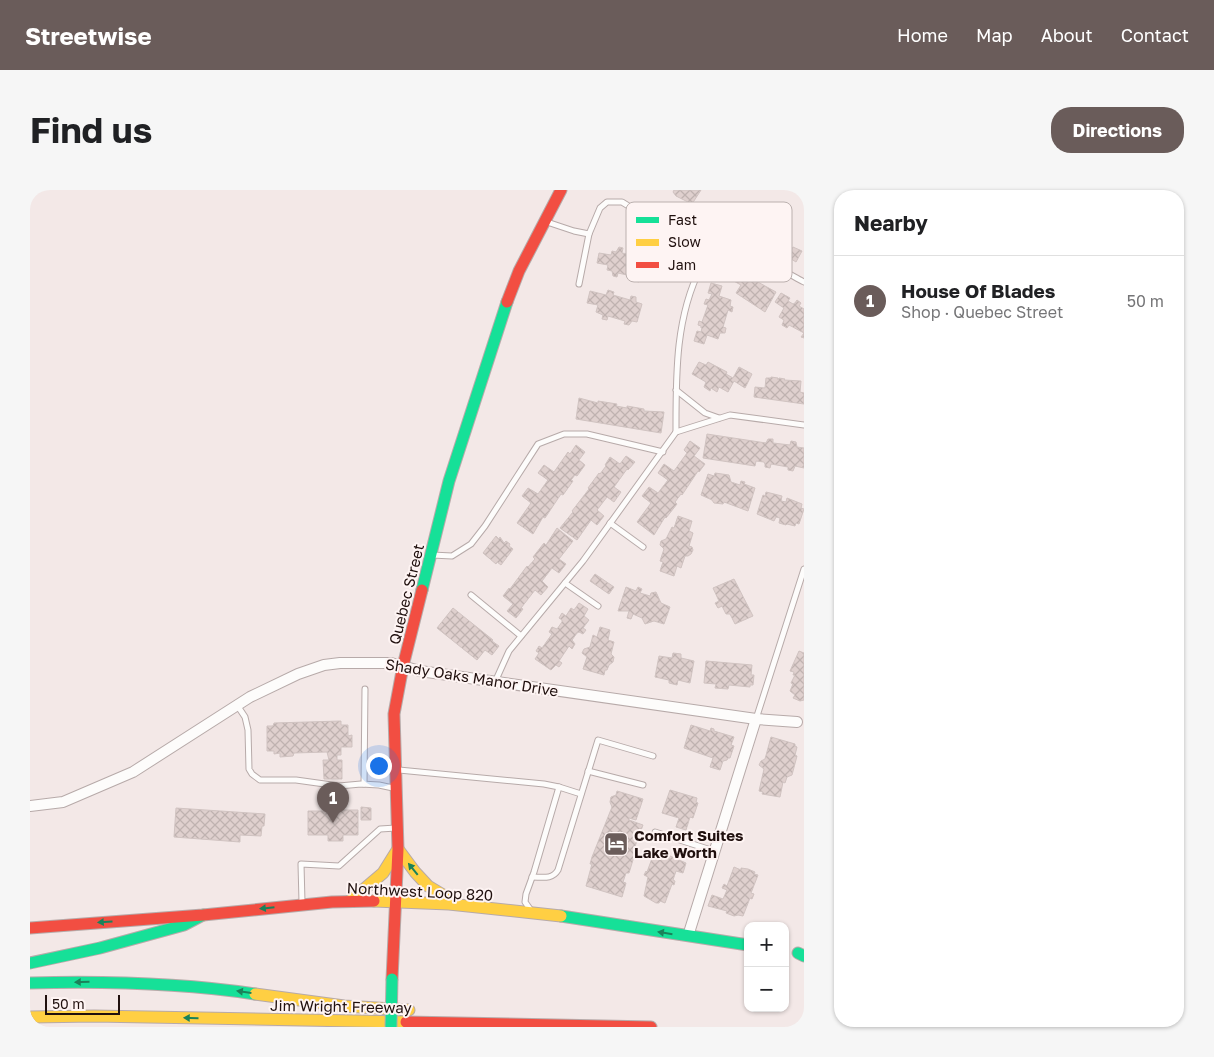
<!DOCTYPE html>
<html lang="en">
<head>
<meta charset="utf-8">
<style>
	:root { --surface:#fff; --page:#f6f6f6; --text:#202124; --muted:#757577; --line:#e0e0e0; --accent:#6a5c5a }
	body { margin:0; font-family:"Golos Text",sans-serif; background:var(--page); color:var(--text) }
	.controls { position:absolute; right:15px; bottom:15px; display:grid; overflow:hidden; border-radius:10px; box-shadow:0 1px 4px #0004 }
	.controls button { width:45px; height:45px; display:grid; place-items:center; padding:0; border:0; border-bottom:1px solid var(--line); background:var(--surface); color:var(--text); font:25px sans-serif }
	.scale { position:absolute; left:15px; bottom:12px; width:75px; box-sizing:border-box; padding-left:5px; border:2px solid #20100e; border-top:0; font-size:14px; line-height:18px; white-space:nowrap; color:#20100e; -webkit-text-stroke:4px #fef4f3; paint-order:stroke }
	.you { position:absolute; left:348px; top:575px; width:18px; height:18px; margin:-12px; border:4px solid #fff; border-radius:50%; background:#1a73e8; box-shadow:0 0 0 8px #1a73e833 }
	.badge { display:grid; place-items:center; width:32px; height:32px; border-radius:50%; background:var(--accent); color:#fff; font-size:16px; font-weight:700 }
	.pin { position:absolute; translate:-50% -41px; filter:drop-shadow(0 1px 2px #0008) }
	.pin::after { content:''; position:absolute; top:26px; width:18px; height:15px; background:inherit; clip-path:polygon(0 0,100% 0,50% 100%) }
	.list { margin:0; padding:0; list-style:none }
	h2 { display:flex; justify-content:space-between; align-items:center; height:65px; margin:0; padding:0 20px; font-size:21px }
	h2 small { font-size:16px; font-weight:400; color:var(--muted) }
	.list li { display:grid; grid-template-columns:32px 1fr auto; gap:15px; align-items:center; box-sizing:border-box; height:90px; padding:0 20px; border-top:1px solid var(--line) }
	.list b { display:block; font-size:19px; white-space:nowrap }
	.list p { margin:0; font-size:16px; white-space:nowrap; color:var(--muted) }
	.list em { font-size:16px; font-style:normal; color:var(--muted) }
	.map { position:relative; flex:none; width:774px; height:837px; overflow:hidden; border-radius:20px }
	header { display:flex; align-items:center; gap:30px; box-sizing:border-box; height:70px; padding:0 25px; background:var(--accent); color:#fff }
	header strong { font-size:24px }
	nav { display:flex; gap:28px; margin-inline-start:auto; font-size:18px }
	.intro { display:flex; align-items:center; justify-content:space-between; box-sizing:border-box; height:120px; padding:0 30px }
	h1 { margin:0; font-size:35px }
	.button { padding:12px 22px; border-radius:20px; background:var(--accent); color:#fff; font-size:18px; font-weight:700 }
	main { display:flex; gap:30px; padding:0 30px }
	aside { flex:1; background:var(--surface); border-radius:20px; box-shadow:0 1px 4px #0004 }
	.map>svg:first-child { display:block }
</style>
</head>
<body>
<header>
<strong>Streetwise</strong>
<nav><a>Home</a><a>Map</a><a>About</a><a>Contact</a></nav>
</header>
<div class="intro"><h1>Find us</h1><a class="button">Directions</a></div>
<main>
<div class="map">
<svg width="774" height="837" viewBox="0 0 774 837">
	<defs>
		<pattern id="building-cross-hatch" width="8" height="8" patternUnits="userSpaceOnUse" patternTransform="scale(1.25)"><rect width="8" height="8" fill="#dfd0ce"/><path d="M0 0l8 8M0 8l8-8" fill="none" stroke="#bfb2b0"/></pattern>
	</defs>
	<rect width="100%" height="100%" fill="#f3e8e7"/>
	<!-- building -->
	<g fill="url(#building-cross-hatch)" stroke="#d0c3c1">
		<path d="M 644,0 L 671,0 L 662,14 L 646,6 L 643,2 Z"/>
		<path d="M 589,57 L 593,58 L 592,63 L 610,66 L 611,63 L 616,64 L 615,68 L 621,71 L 618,89 L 612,88 L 610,88 L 609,92 L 605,91 L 606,87 L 588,83 L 587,87 L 583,86 L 582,81 L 577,80 L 578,75 L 567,73 L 569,63 L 581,65 L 582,61 L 586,62 Z"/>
		<path d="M 763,57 L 772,61 L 766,72 L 758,67 Z"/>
		<path d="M 706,80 L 746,102 L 735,122 L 706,103 L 711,95 L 700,89 Z"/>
		<path d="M 681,93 L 692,96 L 689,106 L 701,110 L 700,116 L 703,117 L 702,122 L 698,120 L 693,137 L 696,138 L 695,143 L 690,143 L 688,149 L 677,145 L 674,154 L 664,151 L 667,141 L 671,142 L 672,138 L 671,138 L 671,136 L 668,135 L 669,131 L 672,132 L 678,115 L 674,114 L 676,109 L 679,110 L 682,104 L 678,103 Z"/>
		<path d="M 578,100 L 584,102 L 583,105 L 600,110 L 601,106 L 606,107 L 606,112 L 612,114 L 607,132 L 602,131 L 599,135 L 594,134 L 595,131 L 578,126 L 577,130 L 572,129 L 573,125 L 566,122 L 568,115 L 557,113 L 560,101 L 576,105 Z"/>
		<path d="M 751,103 L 760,108 L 758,111 L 763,114 L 765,113 L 767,110 L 771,113 L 769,116 L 774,119 L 774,148 L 771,147 L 774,143 L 759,135 L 757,138 L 752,135 L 754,130 L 749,127 L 754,118 L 745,112 Z"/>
		<path d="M 669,172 L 676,175 L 678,172 L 697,182 L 696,184 L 703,188 L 709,177 L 722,184 L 715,198 L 704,191 L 698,202 L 689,197 L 687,202 L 681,198 L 680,201 L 674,197 L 676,192 L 662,184 Z"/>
		<path d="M 741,187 L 748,188 L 748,190 L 749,188 L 755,189 L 754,190 L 771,191 L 770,202 L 774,203 L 774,214 L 724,207 L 725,197 L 735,198 L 736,188 L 741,188 Z"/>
		<path d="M 549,208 L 568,213 L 568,211 L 587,214 L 586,216 L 597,218 L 597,216 L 614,219 L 614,221 L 634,222 L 631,243 L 546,229 Z"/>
		<path d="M 677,244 L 736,253 L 738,249 L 743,249 L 743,253 L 760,255 L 761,251 L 766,252 L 767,257 L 774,258 L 774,278 L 765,276 L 763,281 L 758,280 L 758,277 L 741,274 L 740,278 L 735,277 L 735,274 L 734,272 L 726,271 L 725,276 L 673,268 Z"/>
		<path d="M 660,251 L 670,258 L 664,266 L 675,274 L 669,282 L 668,281 L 652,305 L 651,304 L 645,312 L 647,314 L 636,328 L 635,327 L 624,345 L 607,332 L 621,313 L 612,306 L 619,297 L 628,303 L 638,290 L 628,283 L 634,274 L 644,281 L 657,263 L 654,260 Z"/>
		<path d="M 546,255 L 555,262 L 549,270 L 555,275 L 547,286 L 545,285 L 541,290 L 543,291 L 533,305 L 531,304 L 515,328 L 513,327 L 503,344 L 487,333 L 501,313 L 492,306 L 498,298 L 508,304 L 518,290 L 508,283 L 514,275 L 524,282 L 538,262 L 540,264 Z"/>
		<path d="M 596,266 L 605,272 L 598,280 L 597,279 L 584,297 L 591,302 L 584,312 L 577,307 L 567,320 L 574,326 L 567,335 L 561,330 L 547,350 L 530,338 L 543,322 L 542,321 L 559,299 L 558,298 L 569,283 L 570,284 L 576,276 L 575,275 L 580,267 L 590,274 Z"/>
		<path d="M 685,283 L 699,285 L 701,292 L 710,295 L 711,291 L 715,292 L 714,294 L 725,298 L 718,321 L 694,312 L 693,314 L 684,313 L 682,310 L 671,305 L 678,284 L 684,286 Z"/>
		<path d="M 736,302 L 752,306 L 751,311 L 756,312 L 757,308 L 772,314 L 771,318 L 774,319 L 769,334 L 766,333 L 765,336 L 757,334 L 756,335 L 749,333 L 750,328 L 746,327 L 744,331 L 727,324 L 733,305 L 735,306 Z"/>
		<path d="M 648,326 L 662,331 L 659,341 L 663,343 L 659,356 L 662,357 L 663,360 L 661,364 L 658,366 L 655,366 L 651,378 L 647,376 L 644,386 L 630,381 L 633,372 L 630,371 L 634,359 L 630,355 L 631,351 L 636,349 L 642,337 L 644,338 Z"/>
		<path d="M 527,338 L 543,351 L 529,369 L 536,374 L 529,383 L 522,378 L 512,391 L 518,397 L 511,405 L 505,400 L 491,418 L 493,419 L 486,428 L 477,421 L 483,414 L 473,406 L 479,398 L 480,399 L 497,376 L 498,377 L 505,369 L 503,367 L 514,353 L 516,355 Z"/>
		<path d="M 466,346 L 469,349 L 470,347 L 474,353 L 476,351 L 480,354 L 479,356 L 483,359 L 471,375 L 467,372 L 466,374 L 453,363 Z"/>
		<path d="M 565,384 L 584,397 L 579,404 L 560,391 Z"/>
		<path d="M 704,389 L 723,426 L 705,434 L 700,424 L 696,424 L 692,416 L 688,418 L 685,413 L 689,411 L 683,398 Z"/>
		<path d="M 596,397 L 606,401 L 608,397 L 612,399 L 610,403 L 620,406 L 621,403 L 626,402 L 631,413 L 640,417 L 634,434 L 624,431 L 615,434 L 612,428 L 603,424 L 601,429 L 597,428 L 599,421 L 588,421 Z"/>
		<path d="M 549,413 L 558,419 L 554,426 L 559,430 L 553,438 L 556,440 L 553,444 L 549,442 L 547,443 L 542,450 L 545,454 L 542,459 L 539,456 L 529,471 L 532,473 L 529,477 L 526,475 L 521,480 L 505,469 L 509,463 L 506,461 L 509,456 L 512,458 L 522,444 L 519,442 L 522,437 L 527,439 L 532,432 L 532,430 L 529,428 L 532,423 L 536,426 L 541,418 L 544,420 Z"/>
		<path d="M 423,418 L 463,450 L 462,451 L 469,456 L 462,465 L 455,460 L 447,470 L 407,438 Z"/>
		<path d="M 570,437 L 580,440 L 578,450 L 584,452 L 581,464 L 584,467 L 583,472 L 579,475 L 577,480 L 575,480 L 574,485 L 553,479 L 557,467 L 552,463 L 554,459 L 560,457 L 563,445 L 567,447 Z"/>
		<path d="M 769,461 L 774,463 L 774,510 L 770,511 L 763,508 L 765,505 L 760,501 L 763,494 L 761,493 L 765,485 L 763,485 L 764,482 L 760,481 Z"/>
		<path d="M 643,463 L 651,464 L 651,468 L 664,471 L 660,493 L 648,490 L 647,495 L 639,493 L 639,490 L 625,487 L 629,466 L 642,468 Z"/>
		<path d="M 676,471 L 722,475 L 721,485 L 724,485 L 723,495 L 720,495 L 720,497 L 699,495 L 698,499 L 685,498 L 686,494 L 674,493 Z"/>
		<path d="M 311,531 L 311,535 L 318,535 L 318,546 L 322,545 L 322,557 L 311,557 L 311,565 L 307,565 L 307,570 L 312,570 L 312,589 L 294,589 L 293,570 L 299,570 L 297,562 L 264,563 L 263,566 L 250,567 L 250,563 L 244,564 L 244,561 L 237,561 L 237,536 L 243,536 L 244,533 Z"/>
		<path d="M 661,535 L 680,541 L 681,538 L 684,539 L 684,541 L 704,547 L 701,555 L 704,556 L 700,568 L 698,568 L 697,570 L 693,571 L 690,580 L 680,577 L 683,568 L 654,558 Z"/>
		<path d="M 741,547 L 765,554 L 765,556 L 767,557 L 765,565 L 767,566 L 762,585 L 757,587 L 755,593 L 753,592 L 750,607 L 732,604 L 733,602 L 729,601 L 734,579 L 729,575 L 731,571 L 735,569 Z"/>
		<path d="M 640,600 L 667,608 L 666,612 L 668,613 L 663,628 L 660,627 L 656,640 L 646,637 L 649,628 L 632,623 Z"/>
		<path d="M 587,601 L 613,609 L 606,630 L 599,628 L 599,630 L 613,635 L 604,659 L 606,660 L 599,683 L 596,683 L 593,692 L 596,693 L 592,707 L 556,696 L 562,674 L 560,674 L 562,667 L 582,617 L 580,612 L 581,607 L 586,605 Z"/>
		<path d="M 296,617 L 313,617 L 313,620 L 328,620 L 328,645 L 313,645 L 313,651 L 298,651 L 298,645 L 278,645 L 278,621 L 296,621 Z"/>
		<path d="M 331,617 L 341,618 L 341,630 L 331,630 Z"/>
		<path d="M 146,618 L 235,624 L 234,636 L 232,636 L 231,646 L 210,645 L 210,652 L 144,647 Z"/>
		<path d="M 624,663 L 639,668 L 640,666 L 656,673 L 653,683 L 646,681 L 643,690 L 645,691 L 644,695 L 642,694 L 635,713 L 630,711 L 629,713 L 626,713 L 614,706 L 618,687 L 614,685 L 616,681 L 617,682 Z"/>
		<path d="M 704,677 L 711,680 L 711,678 L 718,679 L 725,682 L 724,684 L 728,685 L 721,703 L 724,704 L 722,709 L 720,708 L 713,726 L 708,725 L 704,726 L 696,723 L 697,721 L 678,716 L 682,705 L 693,709 L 697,700 L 692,698 L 694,694 L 697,696 Z"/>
	</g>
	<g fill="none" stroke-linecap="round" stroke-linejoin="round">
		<defs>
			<g id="lane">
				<path d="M 517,32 L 544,41 L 559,44 L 570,18 L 577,12 L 592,12 L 618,28 L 651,54 L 671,77 C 678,71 686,64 694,62 C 716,57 755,82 774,92"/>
				<path d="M 549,94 L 559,44"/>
				<path d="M 646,200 L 675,223 L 689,228"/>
				<path d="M 646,242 C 646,186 645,128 671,77"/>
				<path d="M 580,333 L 613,357"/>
				<path d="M 402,365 L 422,366 L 441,354 L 455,336 L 508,254 L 534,244 L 557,244 L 633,262"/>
				<path d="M 535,393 L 568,416"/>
				<path d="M 441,405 L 491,446"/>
				<path d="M 465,492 L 479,461 L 553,371 L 646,242 L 700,225 L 774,235"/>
				<path d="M 207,515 L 215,527 L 218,540 L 219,579 L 222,584 L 230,590 L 266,590 L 309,596 L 331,594 L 349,595 L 363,598"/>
				<path d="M 726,529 L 774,379"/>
				<path d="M 369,580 L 514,594 L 529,597 L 504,682 L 496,704 L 495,712 L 500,719"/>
				<path d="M 558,581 L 613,595"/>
				<path d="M 334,594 L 335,499"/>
				<path d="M 529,597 L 551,604"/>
				<path d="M 625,642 L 684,661"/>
				<path d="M 502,687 C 512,687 522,690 528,680 L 568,550 L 623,566"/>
				<path d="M 272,712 L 271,674 L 309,676 L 350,639 L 366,638"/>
			</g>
			<g id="street">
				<path d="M 0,616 L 33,612 L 103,582 L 220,507 L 268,484 L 294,475 L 310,473 L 361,473 L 390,481 L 726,529 L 767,532"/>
				<path d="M 658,746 L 726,529"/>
			</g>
			<g id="fast">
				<path d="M 392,400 L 419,291 L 477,112"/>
				<path d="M 531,726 L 718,755"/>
				<path d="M 768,763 L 774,766"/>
				<path d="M 0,773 L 70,758 L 154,735 L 173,725"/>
				<path d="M 0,793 C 75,791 151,793 225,804"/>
			</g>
			<g id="slow">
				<path d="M 320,711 L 353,683 L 368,659 L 385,682 L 398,696 L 428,714"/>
				<path d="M 344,711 L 419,714 L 531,726"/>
				<path d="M 225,804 L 314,816 L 379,820"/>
				<path d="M 0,827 L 64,826 L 376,832"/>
			</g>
			<g id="jam">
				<path d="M 477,112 L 489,81 L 531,0"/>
				<path d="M 0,738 L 173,725 L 302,712 L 344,711"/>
				<path d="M 362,789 L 368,659 L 364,524 L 373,476 L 392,400"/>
				<path d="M 376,832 L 621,837"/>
			</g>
		</defs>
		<!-- lane casing -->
		<use href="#lane" stroke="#b7aaa9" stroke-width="7"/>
		<!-- street casing -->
		<use href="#street" stroke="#b7aaa9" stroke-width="12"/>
		<!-- fast casing -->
		<use href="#fast" stroke="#b7aaa9" stroke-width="13"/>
		<!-- slow casing -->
		<use href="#slow" stroke="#b7aaa9" stroke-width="13"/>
		<!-- jam casing -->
		<use href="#jam" stroke="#b7aaa9" stroke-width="13"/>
		<!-- lane -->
		<use href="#lane" stroke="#fdfcfb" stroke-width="5"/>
		<!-- street -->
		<use href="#street" stroke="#fdfcfb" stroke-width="10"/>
		<!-- fast -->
		<use href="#fast" stroke="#16e098" stroke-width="11"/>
		<!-- slow -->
		<use href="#slow" stroke="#ffcf43" stroke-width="11"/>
		<!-- jam -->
		<use href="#jam" stroke="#f24e42" stroke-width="11"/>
		<defs>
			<path id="fast-bridge" d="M 361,837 L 362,789"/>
		</defs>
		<!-- fast-bridge casing -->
		<use href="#fast-bridge" stroke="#b7aaa9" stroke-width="13" stroke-linecap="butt"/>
		<!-- fast-bridge -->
		<use href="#fast-bridge" stroke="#16e098" stroke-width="11"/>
	</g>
	<!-- one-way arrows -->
	<defs><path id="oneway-solid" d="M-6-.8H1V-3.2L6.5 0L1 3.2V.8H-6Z" transform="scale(1.25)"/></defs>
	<g fill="#1a825a">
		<use href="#oneway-solid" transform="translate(383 679) rotate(-129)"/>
		<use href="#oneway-solid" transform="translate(237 718) rotate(174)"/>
		<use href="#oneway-solid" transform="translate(75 732) rotate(176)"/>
		<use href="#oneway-solid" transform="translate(635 743) rotate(-171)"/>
		<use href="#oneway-solid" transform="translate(52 792) rotate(179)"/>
		<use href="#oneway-solid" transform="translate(214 802) rotate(-172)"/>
		<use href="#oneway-solid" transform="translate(161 828) rotate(-179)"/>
	</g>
	<!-- icons -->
	<defs>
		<symbol id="hotel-square" viewBox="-11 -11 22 22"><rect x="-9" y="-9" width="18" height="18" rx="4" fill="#6a5c5a" stroke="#fef4f3"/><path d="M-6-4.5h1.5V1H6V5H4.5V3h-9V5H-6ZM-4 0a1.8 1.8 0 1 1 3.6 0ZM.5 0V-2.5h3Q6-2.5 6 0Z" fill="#fff"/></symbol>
	</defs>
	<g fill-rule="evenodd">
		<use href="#hotel-square" x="572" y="640" width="28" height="28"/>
	</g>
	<g text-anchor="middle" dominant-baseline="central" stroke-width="4" stroke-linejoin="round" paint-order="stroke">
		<!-- street labels -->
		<g font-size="15" fill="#20100e" stroke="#fef4f3">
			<text transform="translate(376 404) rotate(-76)">Quebec Street</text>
			<text transform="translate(442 487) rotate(9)">Shady Oaks Manor Drive</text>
			<text transform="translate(390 701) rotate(3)">Northwest Loop 820</text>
			<text transform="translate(311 816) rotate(1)">Jim Wright Freeway</text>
		</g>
		<!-- poi labels -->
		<g font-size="15" font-weight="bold" fill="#20100e" stroke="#fef4f3" text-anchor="start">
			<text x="604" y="645">Comfort Suites<tspan x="604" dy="17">Lake Worth</tspan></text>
		</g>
	</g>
	<!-- legend -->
	<rect x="596" y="12" width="166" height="80" rx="8" fill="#fef4f3" stroke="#bbb0ae" stroke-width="1"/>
	<rect x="606" y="27" width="23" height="6" fill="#16e098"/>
	<rect x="606" y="49" width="23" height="7" fill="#ffcf43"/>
	<rect x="606" y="72" width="23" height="6" fill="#f24e42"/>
	<g font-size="14" fill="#20100e">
		<text x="638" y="35">Fast</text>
		<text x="638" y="57">Slow</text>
		<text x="638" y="80">Jam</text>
	</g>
</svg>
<div class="controls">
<button>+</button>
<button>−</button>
</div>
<div class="scale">50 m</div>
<div class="you"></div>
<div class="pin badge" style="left:303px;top:633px">1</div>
</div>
<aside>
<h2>Nearby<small></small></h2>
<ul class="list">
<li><span class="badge">1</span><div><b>House Of Blades</b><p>Shop · Quebec Street</p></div><em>50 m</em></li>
</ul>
</aside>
</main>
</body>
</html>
